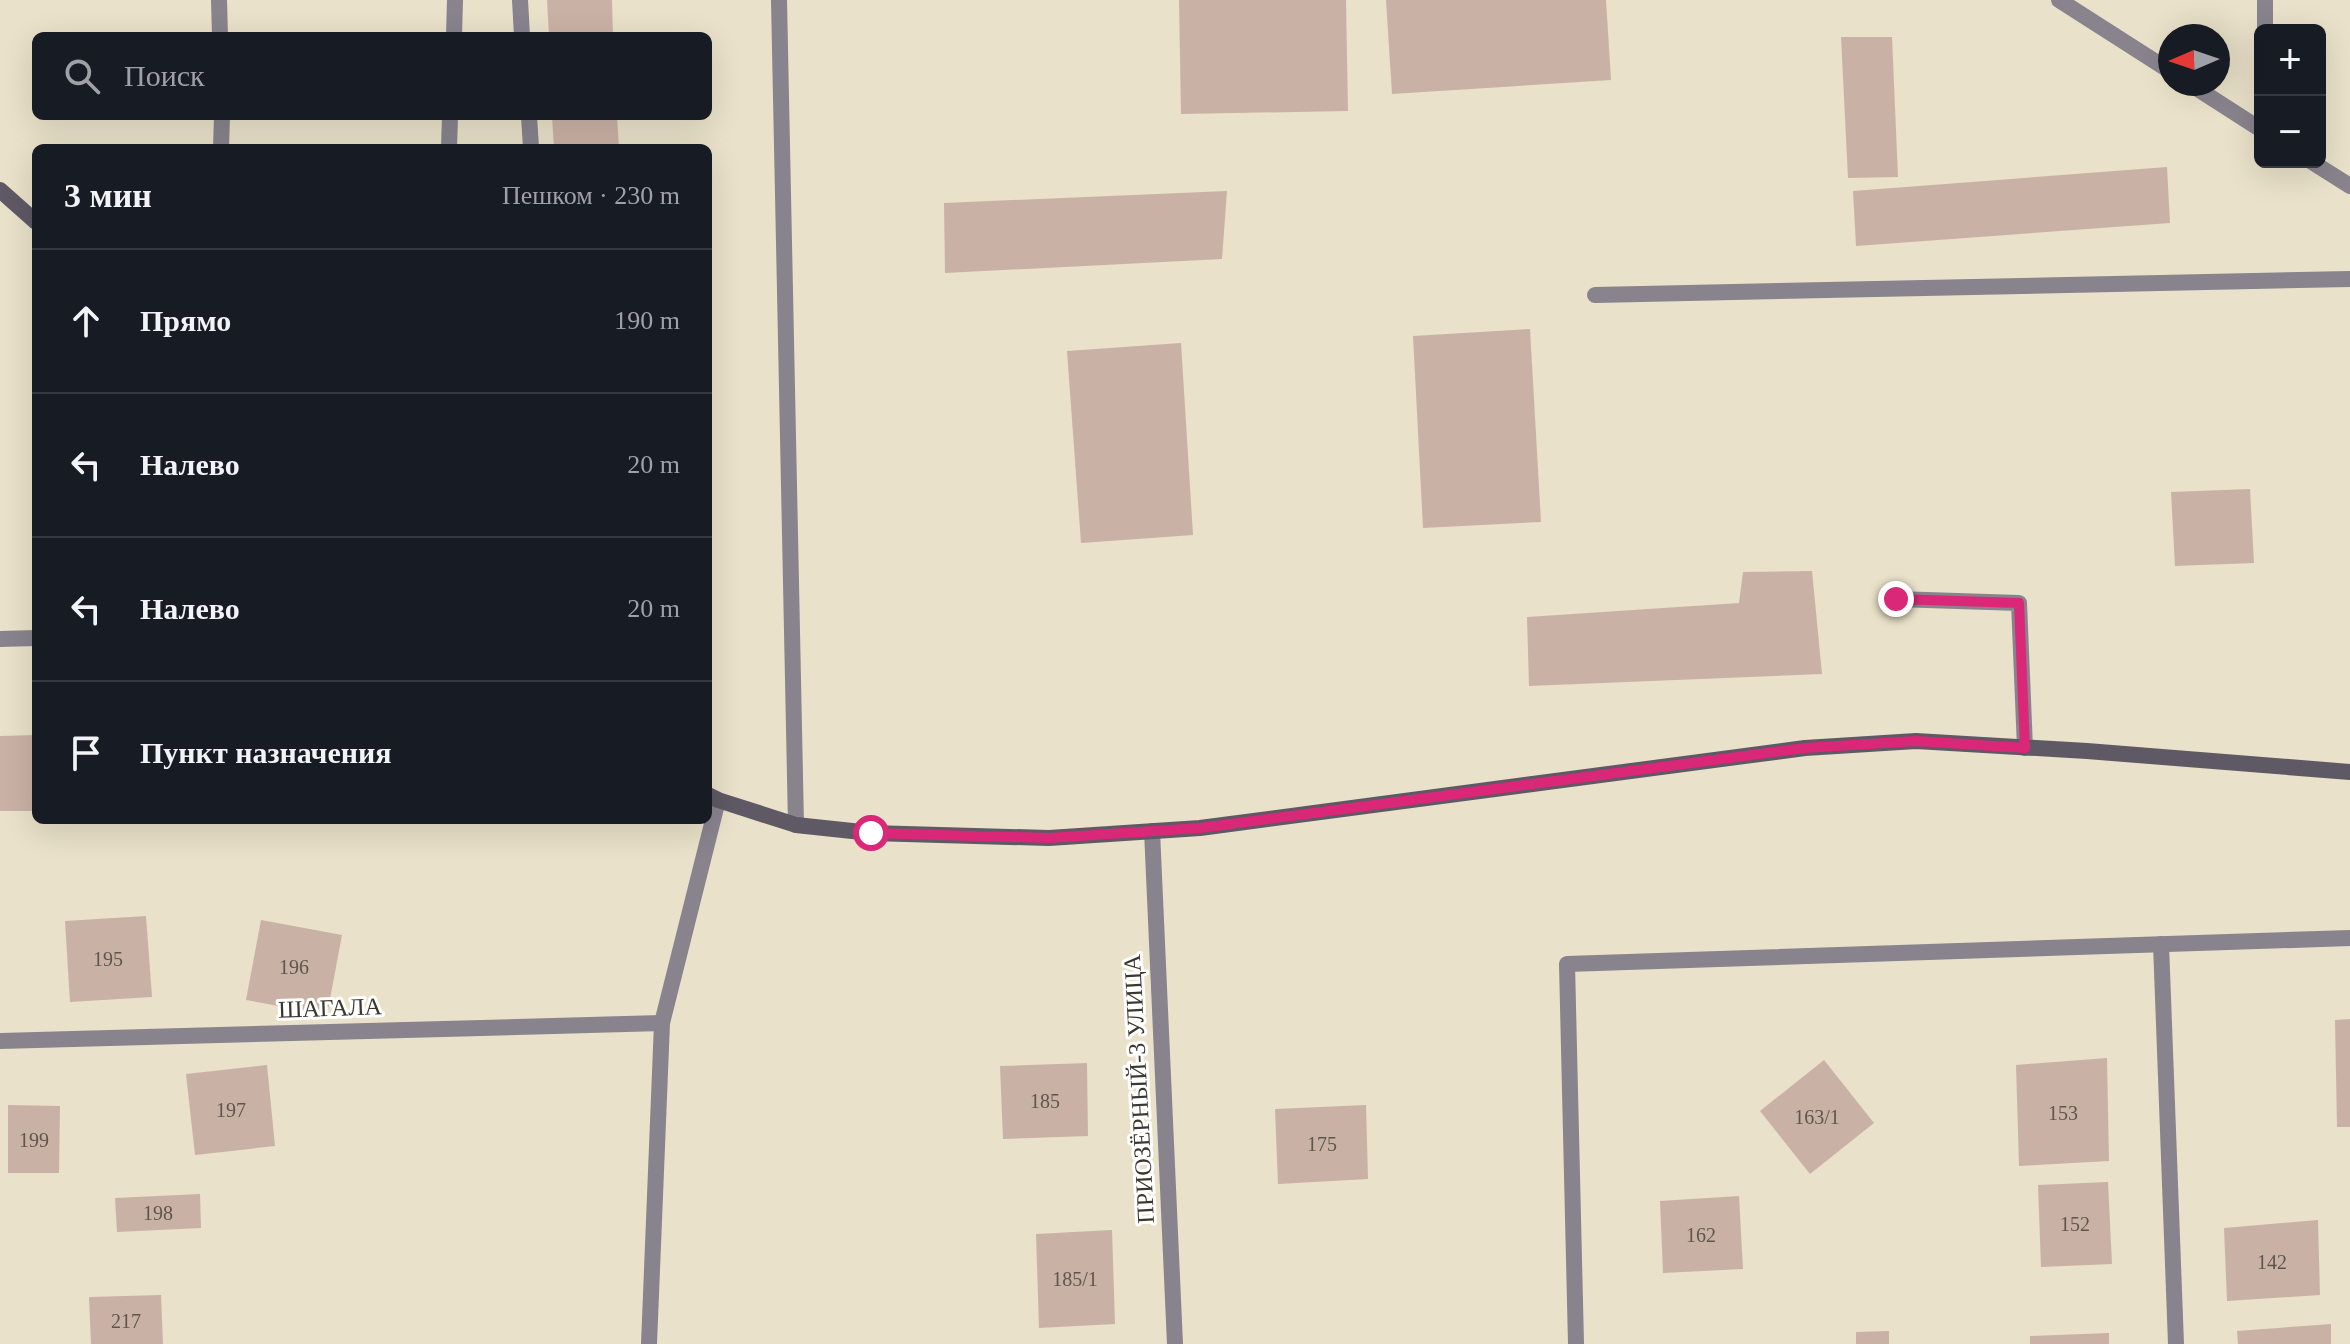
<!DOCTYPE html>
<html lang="ru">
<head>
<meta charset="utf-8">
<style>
	:root { --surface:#171b24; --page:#20242c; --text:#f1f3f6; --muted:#9ea1a6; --line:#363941 }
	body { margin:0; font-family:Georgia,serif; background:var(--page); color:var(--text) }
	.controls { position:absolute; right:24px; top:24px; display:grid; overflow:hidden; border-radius:12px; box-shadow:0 8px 32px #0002 }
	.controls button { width:72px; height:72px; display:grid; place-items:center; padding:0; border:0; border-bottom:2px solid var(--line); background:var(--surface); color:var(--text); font:40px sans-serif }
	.compass { position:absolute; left:2158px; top:24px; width:72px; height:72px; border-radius:50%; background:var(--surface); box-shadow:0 8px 32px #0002; rotate:268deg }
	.stop { position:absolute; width:24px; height:24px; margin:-18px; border:6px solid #db2777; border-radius:50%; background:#fff }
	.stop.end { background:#db2777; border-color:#fff; box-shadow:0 2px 8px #0008 }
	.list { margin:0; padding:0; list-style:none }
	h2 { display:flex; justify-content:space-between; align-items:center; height:104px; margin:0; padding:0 32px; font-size:34px }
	h2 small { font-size:26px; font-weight:400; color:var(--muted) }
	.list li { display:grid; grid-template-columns:52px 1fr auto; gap:24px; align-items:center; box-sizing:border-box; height:144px; padding:0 32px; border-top:2px solid var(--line) }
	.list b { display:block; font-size:30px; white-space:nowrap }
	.list em { font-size:26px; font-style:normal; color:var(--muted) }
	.icon { flex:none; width:44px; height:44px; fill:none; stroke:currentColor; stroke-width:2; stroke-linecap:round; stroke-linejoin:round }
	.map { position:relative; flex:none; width:2350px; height:1344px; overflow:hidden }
	.search { position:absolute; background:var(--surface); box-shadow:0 8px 32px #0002; left:32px; top:32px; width:680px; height:88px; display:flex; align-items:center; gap:20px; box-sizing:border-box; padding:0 28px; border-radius:12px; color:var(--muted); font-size:30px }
	.panel { position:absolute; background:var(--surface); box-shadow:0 8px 32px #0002; left:32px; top:144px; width:680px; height:680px; border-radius:12px }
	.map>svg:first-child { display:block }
</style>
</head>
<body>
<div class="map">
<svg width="2350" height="1344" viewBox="0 0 2350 1344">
	<rect width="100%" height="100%" fill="#e9e1c9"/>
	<!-- building -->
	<g fill="#cab1a5">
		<path d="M 547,0 L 612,0 L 613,36 L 549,36 Z"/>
		<path d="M 1179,0 L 1346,0 L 1348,111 L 1181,114 Z"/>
		<path d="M 1386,0 L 1606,0 L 1611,80 L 1392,94 Z"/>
		<path d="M 1841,37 L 1892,37 L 1898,177 L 1848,178 Z"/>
		<path d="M 552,116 L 617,116 L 619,148 L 554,148 Z"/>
		<path d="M 2167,167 L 2170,223 L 1856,246 L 1853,191 Z"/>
		<path d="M 1227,191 L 1222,259 L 945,273 L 944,203 Z"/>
		<path d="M 1530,329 L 1541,522 L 1423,528 L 1413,336 Z"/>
		<path d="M 1181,343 L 1193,535 L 1081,543 L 1067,351 Z"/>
		<path d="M 2250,489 L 2254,563 L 2175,566 L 2171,492 Z"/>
		<path d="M 1812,571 L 1822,674 L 1529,686 L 1527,617 L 1739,603 L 1743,572 Z"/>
		<path d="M 36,735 L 36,811 L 0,811 L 0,736 Z"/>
		<path d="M 146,916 L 152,997 L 70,1002 L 65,921 Z"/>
		<path d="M 261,920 L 342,935 L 327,1015 L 246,1000 Z"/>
		<path d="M 2350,1019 L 2350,1127 L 2337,1127 L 2335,1020 Z"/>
		<path d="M 2107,1058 L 2109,1161 L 2019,1166 L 2016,1065 Z"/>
		<path d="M 1824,1060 L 1874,1123 L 1810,1174 L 1760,1111 Z"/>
		<path d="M 1087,1063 L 1088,1136 L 1003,1139 L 1000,1066 Z"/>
		<path d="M 267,1065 L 275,1146 L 195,1155 L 186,1074 Z"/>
		<path d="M 8,1105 L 60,1106 L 59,1173 L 8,1173 Z"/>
		<path d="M 1366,1105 L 1368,1179 L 1278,1184 L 1275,1109 Z"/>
		<path d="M 2108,1182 L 2112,1264 L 2041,1267 L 2038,1185 Z"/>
		<path d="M 200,1194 L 201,1228 L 117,1232 L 115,1198 Z"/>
		<path d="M 1739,1196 L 1743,1269 L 1663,1273 L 1660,1201 Z"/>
		<path d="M 2318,1220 L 2320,1295 L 2227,1301 L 2224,1228 Z"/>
		<path d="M 1112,1230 L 1115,1324 L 1039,1328 L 1036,1234 Z"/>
		<path d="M 161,1295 L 163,1344 L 91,1344 L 89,1297 Z"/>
		<path d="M 2331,1324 L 2331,1344 L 2238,1344 L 2237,1331 Z"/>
		<path d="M 1889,1331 L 1889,1344 L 1856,1344 L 1856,1332 Z"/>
		<path d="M 2109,1333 L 2109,1344 L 2030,1344 L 2030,1336 Z"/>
	</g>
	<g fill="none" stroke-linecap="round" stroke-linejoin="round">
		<!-- lane -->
		<g stroke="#88838d" stroke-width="16">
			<path d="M 520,0 L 522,36"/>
			<path d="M 2059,0 L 2170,71"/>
			<path d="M 2265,0 L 2265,30"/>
			<path d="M 454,36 L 455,0"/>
			<path d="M 2190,84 L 2260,129"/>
			<path d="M 529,116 L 531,148"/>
			<path d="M 449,148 L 450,116"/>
			<path d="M 2312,162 L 2350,186"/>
			<path d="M 1595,295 L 2350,279"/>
			<path d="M 1896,599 L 2019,603 L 2025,748"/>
		</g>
		<!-- street -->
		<g stroke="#88838d" stroke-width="16">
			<path d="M 219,0 L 220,36"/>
			<path d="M 779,0 L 796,825"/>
			<path d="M 221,148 L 222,116"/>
			<path d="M 0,639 L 36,638"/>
			<path d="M 1152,831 L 1175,1344"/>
			<path d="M 2161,944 L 2176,1344"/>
			<path d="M 0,1041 L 662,1023"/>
			<path d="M 649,1344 L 662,1023 L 718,800"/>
			<path d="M 1576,1344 L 1567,964 L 2350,938"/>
		</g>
		<!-- secondary -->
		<g stroke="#5f5865" stroke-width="16">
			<path d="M 0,190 L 36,222"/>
			<path d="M 708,795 L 718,800 L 796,825 L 871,833 L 1049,838 L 1200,828 L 1805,748 L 1916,741 L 2087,751 L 2350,772"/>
		</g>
	</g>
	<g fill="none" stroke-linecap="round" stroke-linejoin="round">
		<!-- route -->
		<path stroke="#db2777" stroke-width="10" d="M 871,833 L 1049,838 L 1200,828 L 1805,748 L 1916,741 L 2025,748 L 2019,603 L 1896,599"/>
	</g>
	<g text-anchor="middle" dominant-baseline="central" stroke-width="6" stroke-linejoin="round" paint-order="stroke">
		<!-- number labels -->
		<g font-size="20" fill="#5e564c">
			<text x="108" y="959">195</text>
			<text x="294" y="967">196</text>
			<text x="1045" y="1101">185</text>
			<text x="231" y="1110">197</text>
			<text x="2063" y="1113">153</text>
			<text x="1817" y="1117">163/1</text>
			<text x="34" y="1140">199</text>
			<text x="1322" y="1144">175</text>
			<text x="158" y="1213">198</text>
			<text x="2075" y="1224">152</text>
			<text x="1701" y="1235">162</text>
			<text x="2272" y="1262">142</text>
			<text x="1075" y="1279">185/1</text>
			<text x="126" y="1321">217</text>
		</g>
		<!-- street labels -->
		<g font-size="24" fill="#3a372e" stroke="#fff">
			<text transform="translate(330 1008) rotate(-2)">ШАГАЛА</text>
			<text transform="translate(1139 1089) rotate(-93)">ПРИОЗЁРНЫЙ-3 УЛИЦА</text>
		</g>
	</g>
</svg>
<div class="controls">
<button>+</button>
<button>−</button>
</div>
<svg class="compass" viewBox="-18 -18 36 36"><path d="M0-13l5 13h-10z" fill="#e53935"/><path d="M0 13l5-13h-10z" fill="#9ea1a6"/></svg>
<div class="stop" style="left:871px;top:833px"></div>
<div class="stop end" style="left:1896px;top:599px"></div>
<div class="search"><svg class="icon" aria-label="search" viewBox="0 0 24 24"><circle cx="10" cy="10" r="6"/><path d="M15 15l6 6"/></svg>Поиск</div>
<section class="panel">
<h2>3 мин<small>Пешком · 230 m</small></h2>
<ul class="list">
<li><svg class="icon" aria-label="ahead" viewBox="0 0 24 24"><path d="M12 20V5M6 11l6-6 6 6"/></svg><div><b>Прямо</b></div><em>190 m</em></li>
<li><svg class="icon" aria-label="left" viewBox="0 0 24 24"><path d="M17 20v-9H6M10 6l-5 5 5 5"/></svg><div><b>Налево</b></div><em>20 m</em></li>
<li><svg class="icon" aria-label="left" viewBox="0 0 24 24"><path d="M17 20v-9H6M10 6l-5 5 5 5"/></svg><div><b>Налево</b></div><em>20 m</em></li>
<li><svg class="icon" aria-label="arrive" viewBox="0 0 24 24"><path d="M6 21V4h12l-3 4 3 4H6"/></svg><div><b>Пункт назначения</b></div></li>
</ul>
</section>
</div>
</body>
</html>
